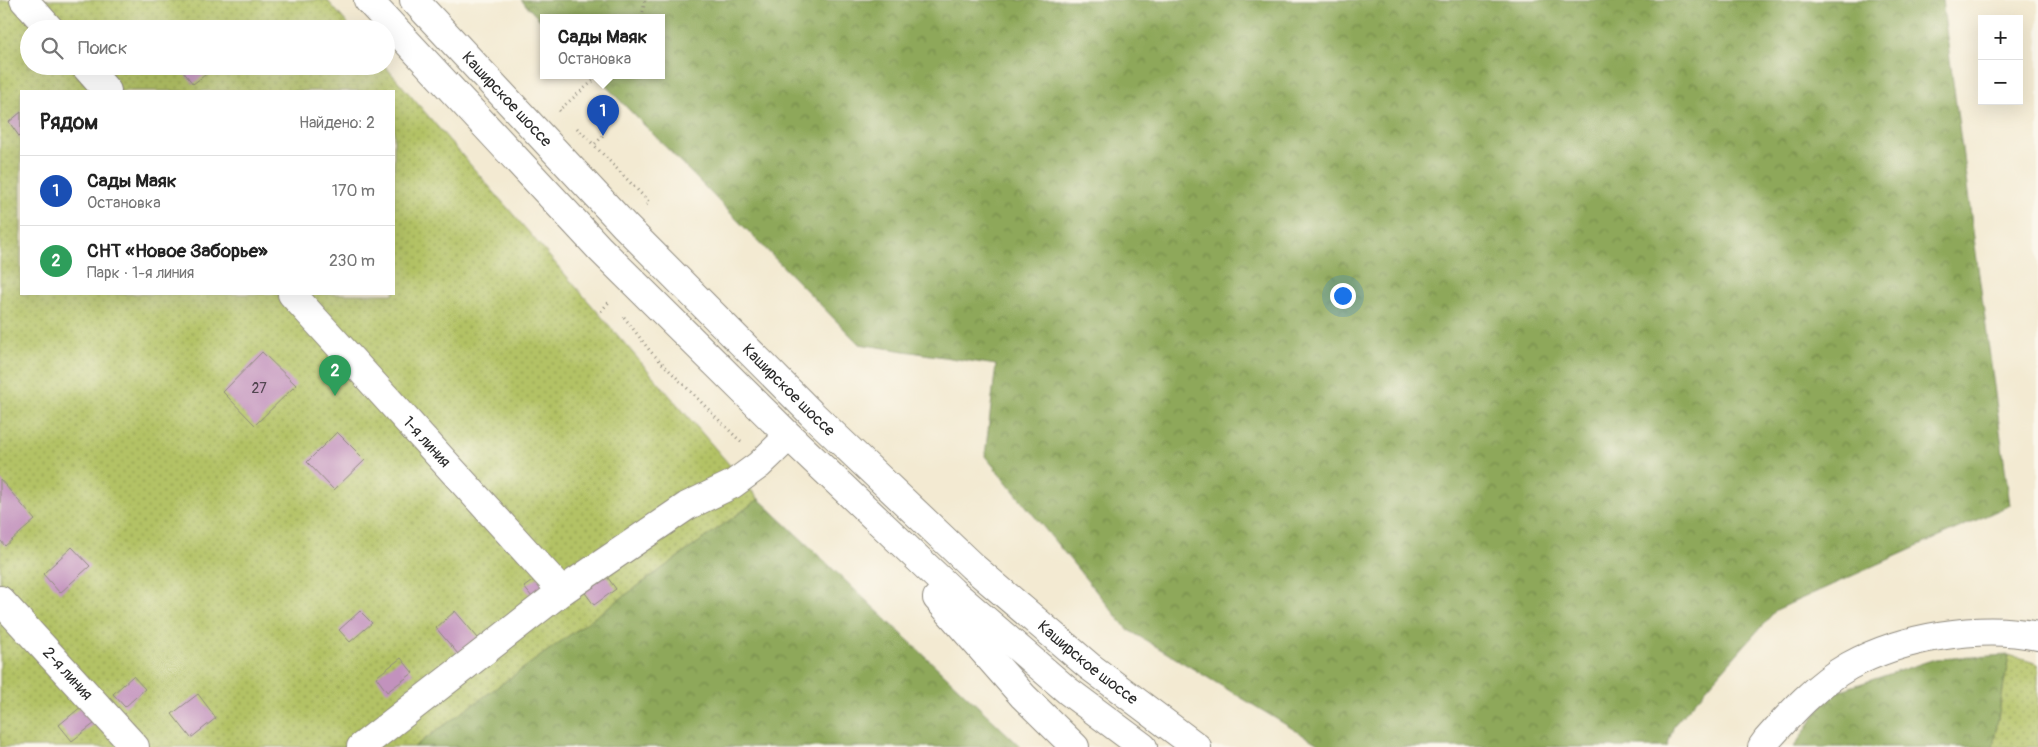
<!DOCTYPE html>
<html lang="ru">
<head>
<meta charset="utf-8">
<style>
	:root { --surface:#fff; --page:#f2f2f2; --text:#222; --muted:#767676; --line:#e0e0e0; --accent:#2563eb }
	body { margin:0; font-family:Pangolin,sans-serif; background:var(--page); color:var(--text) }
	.controls { position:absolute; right:15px; top:15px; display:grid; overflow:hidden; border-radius:0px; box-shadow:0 5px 20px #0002 }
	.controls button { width:45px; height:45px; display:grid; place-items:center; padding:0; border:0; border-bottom:1px solid var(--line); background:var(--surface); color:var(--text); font:25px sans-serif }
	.you { position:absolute; left:1342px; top:295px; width:18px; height:18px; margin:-12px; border:4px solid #fff; border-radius:50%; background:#1a73e8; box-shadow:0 0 0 8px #1a73e833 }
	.badge { display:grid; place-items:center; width:32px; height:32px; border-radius:50%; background:var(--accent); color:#fff; font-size:16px; font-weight:700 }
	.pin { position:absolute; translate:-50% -41px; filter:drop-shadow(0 1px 2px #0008) }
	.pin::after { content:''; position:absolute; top:26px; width:18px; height:15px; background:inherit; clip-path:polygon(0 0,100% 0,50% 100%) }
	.popup { position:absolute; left:540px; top:14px; width:125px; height:65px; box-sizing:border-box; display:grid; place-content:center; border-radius:0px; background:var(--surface); filter:drop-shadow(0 1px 4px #0005); font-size:16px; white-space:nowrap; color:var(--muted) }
	.popup b { font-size:19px; color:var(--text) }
	.popup::after { content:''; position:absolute; left:50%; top:100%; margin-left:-10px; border:10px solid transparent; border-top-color:var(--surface) }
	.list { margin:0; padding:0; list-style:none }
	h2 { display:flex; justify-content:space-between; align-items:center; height:65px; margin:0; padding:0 20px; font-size:21px }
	h2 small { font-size:16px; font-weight:400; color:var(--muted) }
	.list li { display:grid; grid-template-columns:32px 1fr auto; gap:15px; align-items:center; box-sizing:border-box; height:70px; padding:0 20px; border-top:1px solid var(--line) }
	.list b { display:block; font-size:19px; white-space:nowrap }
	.list p { margin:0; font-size:16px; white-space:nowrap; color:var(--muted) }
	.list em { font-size:16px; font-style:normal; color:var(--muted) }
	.icon { flex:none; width:28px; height:28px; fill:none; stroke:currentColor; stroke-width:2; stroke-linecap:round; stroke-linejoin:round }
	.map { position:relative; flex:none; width:2038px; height:747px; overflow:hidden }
	.search { position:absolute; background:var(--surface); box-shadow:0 5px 20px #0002; left:20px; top:20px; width:375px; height:55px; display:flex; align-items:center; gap:12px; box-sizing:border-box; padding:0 18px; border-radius:28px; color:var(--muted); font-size:19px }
	.panel { position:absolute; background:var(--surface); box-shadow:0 5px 20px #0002; left:20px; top:90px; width:375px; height:205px; border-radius:0px }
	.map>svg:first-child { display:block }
</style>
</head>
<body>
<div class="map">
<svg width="2038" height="747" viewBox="0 0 2038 747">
	<defs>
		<pattern id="grass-dots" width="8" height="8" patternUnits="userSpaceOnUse" patternTransform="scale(1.25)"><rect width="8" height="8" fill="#b3c265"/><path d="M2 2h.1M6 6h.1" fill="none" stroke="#929e53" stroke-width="1.8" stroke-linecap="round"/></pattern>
		<pattern id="forest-crowns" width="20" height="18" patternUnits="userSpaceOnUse" patternTransform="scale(1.25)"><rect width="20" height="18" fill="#8ea85a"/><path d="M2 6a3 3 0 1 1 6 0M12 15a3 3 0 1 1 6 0" fill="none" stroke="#74894b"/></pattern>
	</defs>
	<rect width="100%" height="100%" fill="#fbf7ec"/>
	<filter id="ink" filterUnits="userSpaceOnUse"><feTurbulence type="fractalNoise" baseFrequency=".02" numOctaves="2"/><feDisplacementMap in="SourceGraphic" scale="10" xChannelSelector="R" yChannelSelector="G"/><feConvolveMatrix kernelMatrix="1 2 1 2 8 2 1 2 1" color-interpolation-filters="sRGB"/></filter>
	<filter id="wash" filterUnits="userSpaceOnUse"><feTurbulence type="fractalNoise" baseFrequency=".0096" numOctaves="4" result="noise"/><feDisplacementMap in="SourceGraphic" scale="20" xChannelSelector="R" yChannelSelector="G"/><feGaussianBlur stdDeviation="1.12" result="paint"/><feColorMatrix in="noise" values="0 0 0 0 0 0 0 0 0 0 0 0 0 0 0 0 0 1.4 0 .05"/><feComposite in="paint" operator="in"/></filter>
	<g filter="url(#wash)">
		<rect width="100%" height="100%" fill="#f3ead2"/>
		<!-- grass -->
		<g fill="url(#grass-dots)" stroke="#6f7648" fill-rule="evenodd">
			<path d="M 0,0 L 327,0 L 352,29 L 29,29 L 29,66 L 385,66 L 759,499 L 414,747 L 0,747 ZM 21,91 L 394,91 L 394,294 L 21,294 Z"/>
			<path d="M 2009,655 L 2038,664 L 2038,747 L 1993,747 Z"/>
		</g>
		<!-- forest -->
		<g fill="url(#forest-crowns)" stroke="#5c6a42">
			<path d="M 521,0 L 1942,0 L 2010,505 L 1776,610 L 1674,725 L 1667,747 L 1323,747 L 1127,629 L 985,456 L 996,365 L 859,344 L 595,75 L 662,75 L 662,17 L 544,17 L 544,24 Z"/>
			<path d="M 759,499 L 1021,747 L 414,747 Z"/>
			<path d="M 2009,655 L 1993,747 L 1794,747 L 1829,694 L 1935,659 Z"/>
		</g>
		<g id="blocks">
			<!-- building -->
			<g fill="#c292bd">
				<path d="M 179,66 L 217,66 L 193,84 Z"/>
				<path d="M 21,112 L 21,139 L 9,122 Z"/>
				<path d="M 262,352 L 296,385 L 255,425 L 223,392 Z"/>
				<path d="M 337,432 L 365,460 L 334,490 L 307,462 Z"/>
				<path d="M 0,479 L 35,520 L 5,546 L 0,540 Z"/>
				<path d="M 72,547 L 90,566 L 60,593 L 43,574 Z"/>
				<path d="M 605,574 L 616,589 L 594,605 L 583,590 Z"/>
				<path d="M 538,577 L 546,587 L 532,597 L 524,587 Z"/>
				<path d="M 360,611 L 372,623 L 350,642 L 339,630 Z"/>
				<path d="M 455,611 L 478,638 L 458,654 L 436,628 Z"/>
				<path d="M 401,658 L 413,673 L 387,692 L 376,677 Z"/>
				<path d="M 133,676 L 145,689 L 125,707 L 113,694 Z"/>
				<path d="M 198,694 L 216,718 L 191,738 L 172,714 Z"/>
				<path d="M 82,706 L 95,723 L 72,741 L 59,725 Z"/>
			</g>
		</g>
	</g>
	<g filter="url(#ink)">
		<use href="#blocks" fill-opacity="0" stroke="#8f8a7e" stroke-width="1"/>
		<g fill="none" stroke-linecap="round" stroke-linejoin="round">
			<defs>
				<g id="minor">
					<path d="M 24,0 L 50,29"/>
					<path d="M 85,66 L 107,91"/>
					<path id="s1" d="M 292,294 L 562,591"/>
					<path id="s2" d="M 0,600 L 135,747"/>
					<path d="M 361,747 L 562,591 L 687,506 L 733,484 L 759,465 L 789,436"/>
				</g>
				<g id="major">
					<path d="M 368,0 L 600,249 L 789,436 L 952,591 L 1068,691 L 1143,747"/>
					<path id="s3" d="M 414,0 L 625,226 L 811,413 L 972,566 L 1089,666 L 1197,747"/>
					<path d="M 937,598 L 1023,696 L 1075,747"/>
					<path d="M 1762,747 L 1767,740 C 1791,713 1817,684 1849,666 C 1902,637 1979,624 2038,636"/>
				</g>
			</defs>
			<!-- minor casing -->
			<use href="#minor" stroke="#8f8a7e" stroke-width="30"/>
			<!-- major casing -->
			<use href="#major" stroke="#8f8a7e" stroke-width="30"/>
			<!-- path -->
			<g stroke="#8f8a7e" stroke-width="3" stroke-dasharray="1 4" stroke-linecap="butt">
				<path d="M 642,17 L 645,0"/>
				<path d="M 560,111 L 559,110 L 600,75"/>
				<path d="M 577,128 L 594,145"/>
				<path d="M 603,136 L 594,145 L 649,202 L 645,206"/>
				<path d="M 601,311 L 611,300"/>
				<path d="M 624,317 L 650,351 L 741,442"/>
			</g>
			<!-- minor -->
			<use href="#minor" stroke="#fff" stroke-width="28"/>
			<!-- major -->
			<use href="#major" stroke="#fff" stroke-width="28"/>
		</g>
	</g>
	<g text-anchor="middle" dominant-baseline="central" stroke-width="5" stroke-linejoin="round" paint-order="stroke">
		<!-- number labels -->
		<g font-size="14" fill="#514550">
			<text x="259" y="388">27</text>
		</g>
		<!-- street labels -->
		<g font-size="16" fill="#2b2b2b" stroke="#fbf7ec">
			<text stroke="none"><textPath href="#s3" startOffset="136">Каширское шоссе</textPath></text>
			<text stroke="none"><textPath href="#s3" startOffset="541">Каширское шоссе</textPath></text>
			<text stroke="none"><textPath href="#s1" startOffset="200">1-я линия</textPath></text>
			<text stroke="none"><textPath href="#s3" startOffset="946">Каширское шоссе</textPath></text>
			<text stroke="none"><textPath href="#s2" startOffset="100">2-я линия</textPath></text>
		</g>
	</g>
</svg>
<div class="controls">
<button>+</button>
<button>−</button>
</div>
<div class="you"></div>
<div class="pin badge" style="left:603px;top:136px;background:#1a4fb4">1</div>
<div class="popup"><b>Сады Маяк</b>Остановка</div>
<div class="pin badge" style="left:335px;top:396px;background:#2e9e5b">2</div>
<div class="search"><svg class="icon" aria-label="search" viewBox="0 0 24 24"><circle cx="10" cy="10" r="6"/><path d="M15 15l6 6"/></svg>Поиск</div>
<section class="panel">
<h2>Рядом<small>Найдено: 2</small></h2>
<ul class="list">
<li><span class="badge" style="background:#1a4fb4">1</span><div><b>Сады Маяк</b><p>Остановка</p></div><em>170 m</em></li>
<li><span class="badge" style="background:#2e9e5b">2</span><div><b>СНТ «Новое Заборье»</b><p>Парк · 1-я линия</p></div><em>230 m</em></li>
</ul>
</section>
</div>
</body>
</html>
